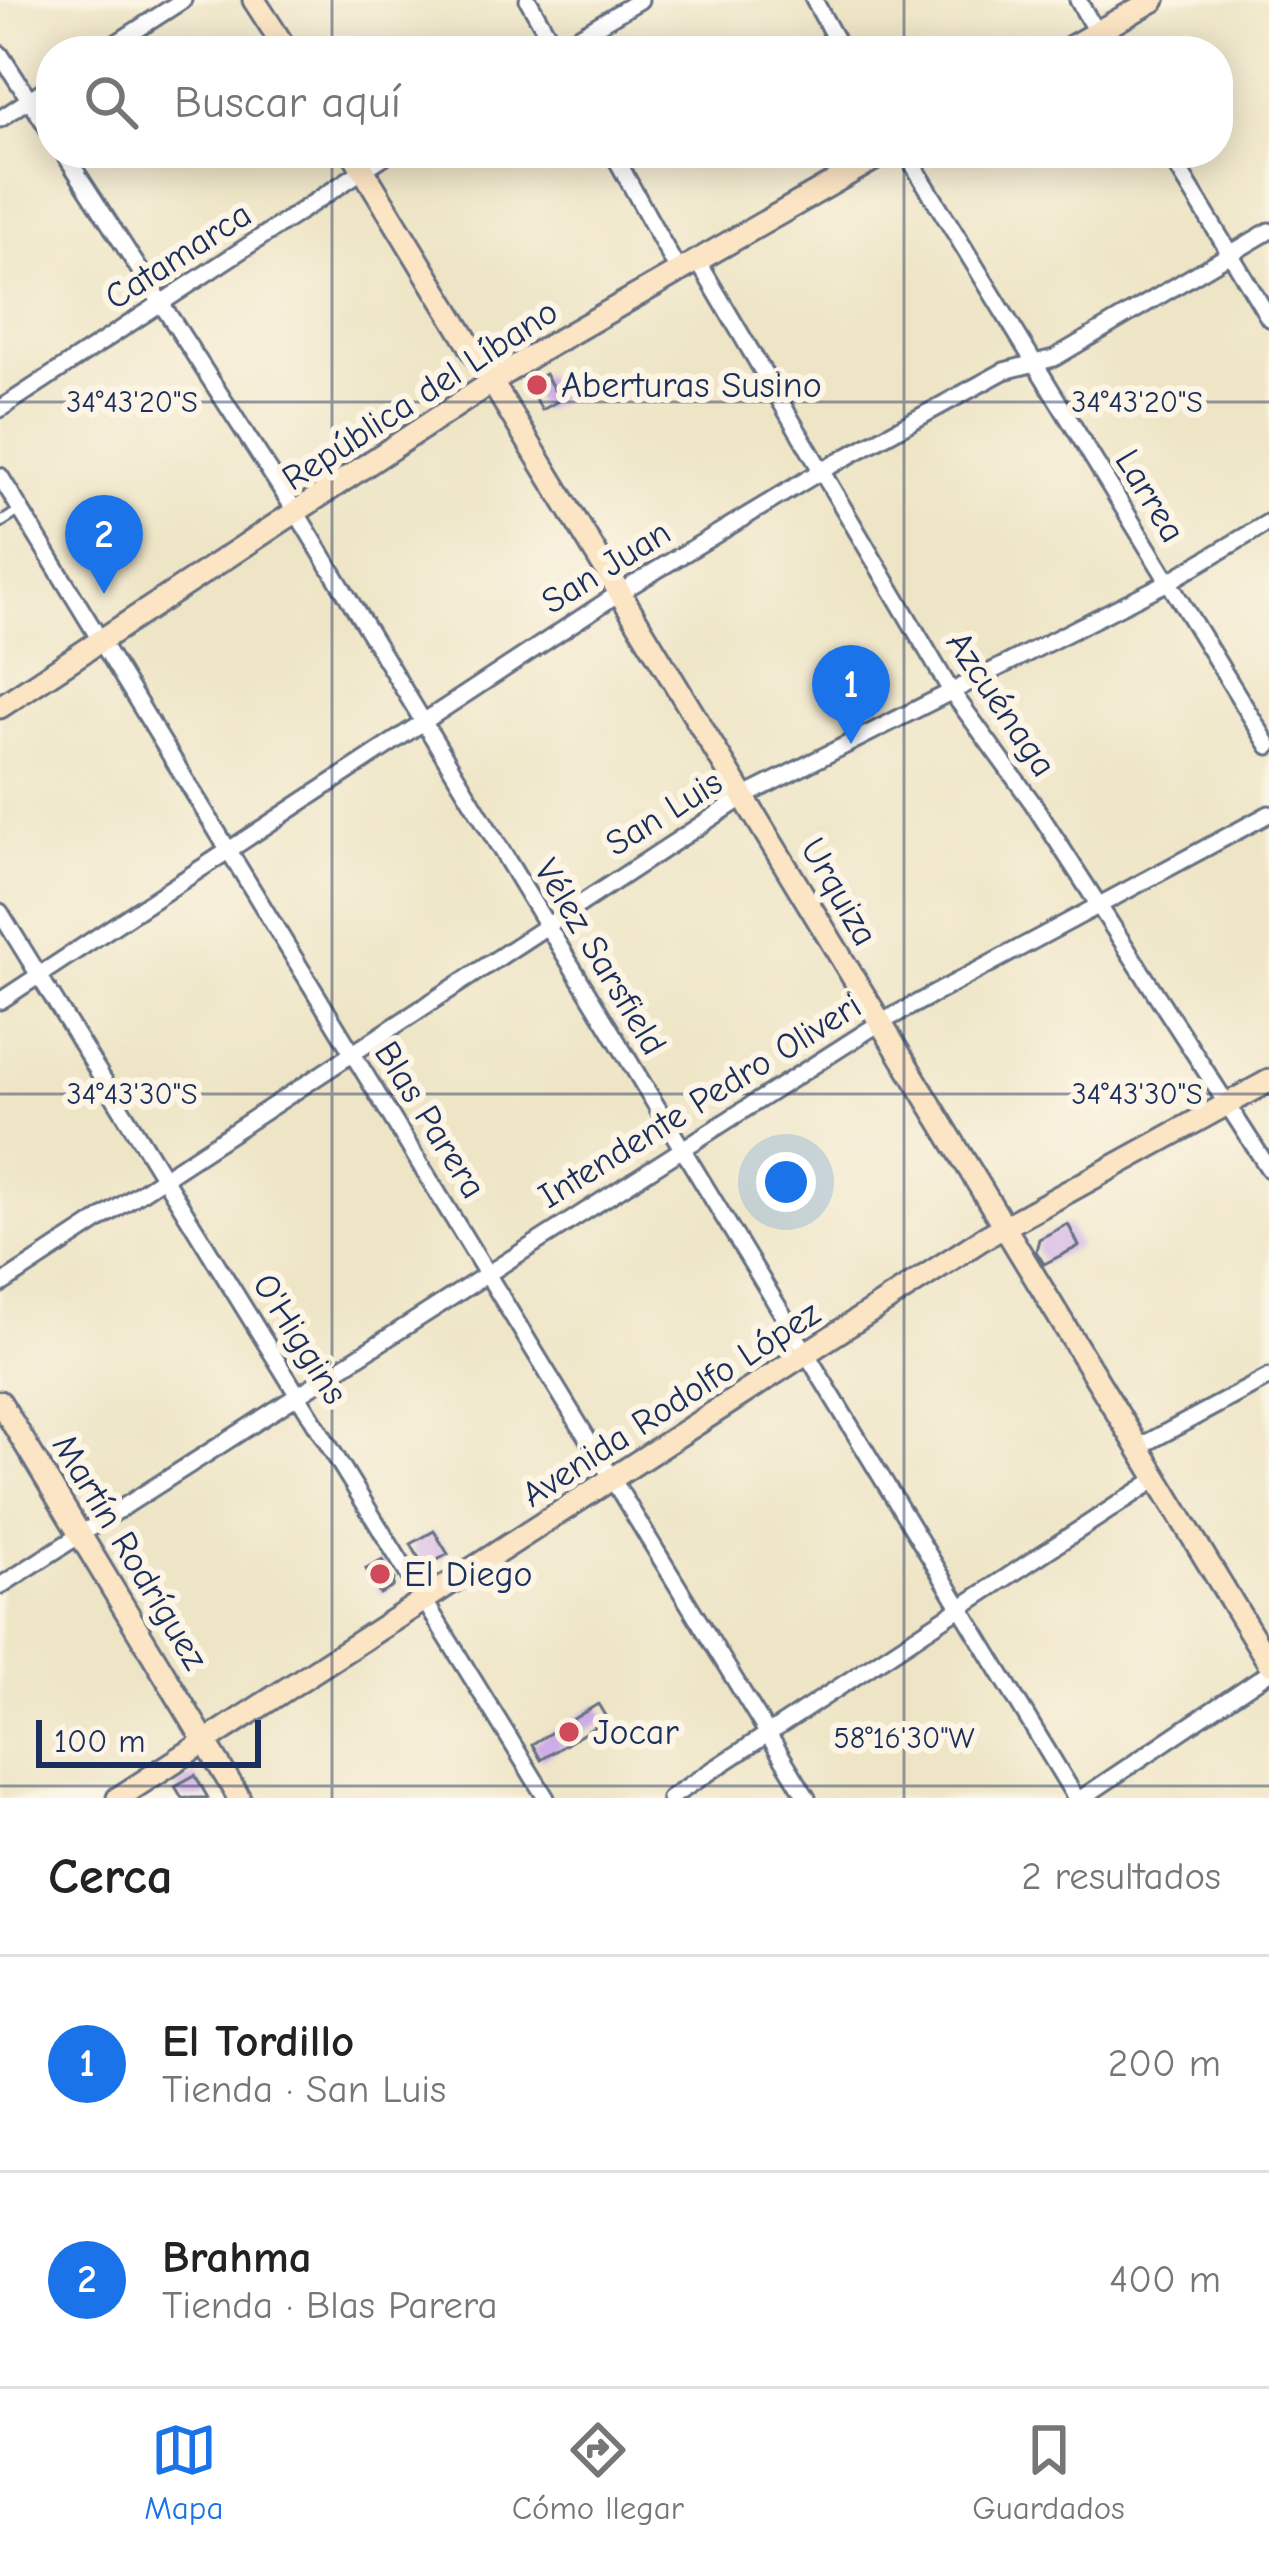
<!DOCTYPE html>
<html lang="es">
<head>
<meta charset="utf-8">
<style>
	:root { --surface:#fff; --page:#f2f2f2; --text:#222; --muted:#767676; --line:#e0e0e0; --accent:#1a73e8 }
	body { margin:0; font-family:"Comic Neue",sans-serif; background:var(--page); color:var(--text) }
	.scale { position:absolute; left:36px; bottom:30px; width:225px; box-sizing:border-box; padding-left:12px; border:6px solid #1b2f5e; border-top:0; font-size:33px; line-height:42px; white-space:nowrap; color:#1b2f5e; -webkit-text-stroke:9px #fcf5e5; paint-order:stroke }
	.you { position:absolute; left:786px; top:1182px; width:42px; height:42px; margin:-30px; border:9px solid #fff; border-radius:50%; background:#1a73e8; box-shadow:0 0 0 18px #1a73e833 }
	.badge { display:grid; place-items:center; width:78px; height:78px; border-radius:50%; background:var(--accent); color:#fff; font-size:39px; font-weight:700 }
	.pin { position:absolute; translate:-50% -99px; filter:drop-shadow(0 3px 6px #0008) }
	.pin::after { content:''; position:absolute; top:63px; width:42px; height:36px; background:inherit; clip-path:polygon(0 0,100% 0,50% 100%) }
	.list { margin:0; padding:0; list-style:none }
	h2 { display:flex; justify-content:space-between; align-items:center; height:156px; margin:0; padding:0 48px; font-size:51px }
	h2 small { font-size:39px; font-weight:400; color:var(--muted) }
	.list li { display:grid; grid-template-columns:78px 1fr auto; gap:36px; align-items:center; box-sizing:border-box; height:216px; padding:0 48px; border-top:3px solid var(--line) }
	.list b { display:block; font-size:45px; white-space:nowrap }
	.list p { margin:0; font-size:39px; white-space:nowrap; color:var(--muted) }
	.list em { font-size:39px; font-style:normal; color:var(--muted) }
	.icon { flex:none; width:66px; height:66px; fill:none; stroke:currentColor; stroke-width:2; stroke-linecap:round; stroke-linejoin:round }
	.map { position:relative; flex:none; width:1269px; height:1798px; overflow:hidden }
	.search { position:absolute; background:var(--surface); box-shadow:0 6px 30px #0003; left:36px; right:36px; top:36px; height:132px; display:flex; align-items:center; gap:30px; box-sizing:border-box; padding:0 42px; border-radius:48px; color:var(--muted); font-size:45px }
	.sheet { height:588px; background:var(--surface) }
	nav { display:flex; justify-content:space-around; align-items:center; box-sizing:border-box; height:168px; border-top:3px solid var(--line); background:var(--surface); font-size:33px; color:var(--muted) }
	nav a { display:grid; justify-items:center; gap:6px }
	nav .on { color:var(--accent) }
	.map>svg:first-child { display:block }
</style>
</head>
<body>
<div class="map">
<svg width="1269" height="1798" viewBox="0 0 1269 1798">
	<rect width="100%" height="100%" fill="#fcf5e5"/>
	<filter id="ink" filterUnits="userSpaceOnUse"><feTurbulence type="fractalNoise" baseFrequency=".00833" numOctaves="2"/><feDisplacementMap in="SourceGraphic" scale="24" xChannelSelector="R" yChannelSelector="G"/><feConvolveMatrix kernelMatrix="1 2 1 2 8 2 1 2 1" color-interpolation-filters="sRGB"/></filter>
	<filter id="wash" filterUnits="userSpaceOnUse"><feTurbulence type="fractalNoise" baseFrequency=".004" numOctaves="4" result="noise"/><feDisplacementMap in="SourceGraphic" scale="48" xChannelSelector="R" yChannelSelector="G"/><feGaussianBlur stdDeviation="2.7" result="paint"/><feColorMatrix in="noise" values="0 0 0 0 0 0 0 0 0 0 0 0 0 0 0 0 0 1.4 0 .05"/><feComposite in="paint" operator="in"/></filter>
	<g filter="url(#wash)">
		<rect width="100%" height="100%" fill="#eee5c6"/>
		<g id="blocks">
			<!-- building -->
			<g fill="#ceace7">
				<path d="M 545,374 L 560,400 L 542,410 L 531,391 L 532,381 Z"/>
				<path d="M 1068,1224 L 1079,1246 L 1044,1264 L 1036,1251 L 1039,1239 Z"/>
				<path d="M 434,1531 L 448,1554 L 432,1563 L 421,1562 L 411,1544 Z"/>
				<path d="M 383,1560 L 394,1579 L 393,1587 L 380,1594 L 366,1569 Z"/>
				<path d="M 598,1704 L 607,1719 L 541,1760 L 532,1744 Z"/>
				<path d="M 195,1775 L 208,1798 L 182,1798 L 175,1786 Z"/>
			</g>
		</g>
	</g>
	<g filter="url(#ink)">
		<use href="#blocks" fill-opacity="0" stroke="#656f82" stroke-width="3"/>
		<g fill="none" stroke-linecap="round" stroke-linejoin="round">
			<defs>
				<path id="lane" d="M 0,523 L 19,511"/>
				<g id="street">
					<path d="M 528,0 L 557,51"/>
					<path d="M 814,0 L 842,51"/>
					<path d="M 1078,0 L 1107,51"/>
					<path d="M 104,51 L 183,0"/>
					<path d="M 554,51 L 640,0"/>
					<path d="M 0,54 L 51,133"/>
					<path d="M 0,119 L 51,85"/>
					<path d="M 64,153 L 298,515 L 1076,1798"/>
					<path d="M 613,153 L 680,274"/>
					<path d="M 906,153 L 1269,746"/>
					<path d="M 1169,153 L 1269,318"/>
					<path d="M 699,263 L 951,691 L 1032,802 L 1269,1169"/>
					<path d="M 0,409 L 389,153"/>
					<path d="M 0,476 L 807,1798"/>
					<path d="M 0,912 L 546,1798"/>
					<path d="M 0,1001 L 622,591 L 821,471 L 1004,371 L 1054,358 L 1269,231"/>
					<path d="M 0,1285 L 745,796 L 1168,582 L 1269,522"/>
					<path d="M 1137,1448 L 1269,1377"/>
					<path d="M 0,1586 L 878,1024 L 1269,814"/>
					<path d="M 670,1798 L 1155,1480"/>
					<path d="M 1082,1798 L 1269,1672"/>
				</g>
				<g id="secondary">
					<path d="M 254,0 L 287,51"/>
					<path d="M 1064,51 L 1154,0"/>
					<path d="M 353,153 L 1269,1663"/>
					<path d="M 0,707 L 533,355 L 885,153"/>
					<path d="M 0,1402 L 239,1798"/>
					<path d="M 118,1798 L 984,1238 L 1269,1081"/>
				</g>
			</defs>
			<!-- lane casing -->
			<use href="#lane" stroke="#656f82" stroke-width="14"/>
			<!-- street casing -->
			<use href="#street" stroke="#656f82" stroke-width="21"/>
			<!-- secondary casing -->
			<use href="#secondary" stroke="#656f82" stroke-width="27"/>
			<!-- lane -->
			<use href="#lane" stroke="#fff" stroke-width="8"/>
			<!-- street -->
			<use href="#street" stroke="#fff" stroke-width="15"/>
			<!-- secondary -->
			<use href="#secondary" stroke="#fce5c4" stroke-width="21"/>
		</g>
	</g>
	<!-- ticks -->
	<path fill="none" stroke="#1b2f5e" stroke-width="3" stroke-opacity="0.45" d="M 332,0 L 332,51M 904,0 L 904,51M 332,153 L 332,1798M 904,153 L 904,1798M 0,402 L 1269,402M 0,1094 L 1269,1094M 0,1786 L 1269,1786"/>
	<!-- markers -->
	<g fill="#d1495b" stroke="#fcf5e5" stroke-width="4.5">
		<circle cx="537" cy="385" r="12"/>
		<circle cx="380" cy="1574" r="12"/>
		<circle cx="569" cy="1732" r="12"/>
	</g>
	<g text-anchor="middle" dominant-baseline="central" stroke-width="12" stroke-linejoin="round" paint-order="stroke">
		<!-- street labels -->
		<g font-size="36" fill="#1b2f5e" stroke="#fcf5e5">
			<text transform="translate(178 256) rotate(-33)">Catamarca</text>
			<text transform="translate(420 395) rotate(-33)">República del Líbano</text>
			<text transform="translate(1150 496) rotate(59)">Larrea</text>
			<text transform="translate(606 567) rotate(-32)">San Juan</text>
			<text transform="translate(1001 704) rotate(56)">Azcuénaga</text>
			<text transform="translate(664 813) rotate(-32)">San Luis</text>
			<text transform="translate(839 892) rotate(60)">Urquiza</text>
			<text transform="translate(600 957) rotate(59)">Vélez Sarsfield</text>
			<text transform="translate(700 1101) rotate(-32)">Intendente Pedro Oliveri</text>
			<text transform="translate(430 1120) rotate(58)">Blas Parera</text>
			<text transform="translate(300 1339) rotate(58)">O'Higgins</text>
			<text transform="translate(671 1404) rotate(-33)">Avenida Rodolfo López</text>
			<text transform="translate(130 1552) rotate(59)">Martín Rodríguez</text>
		</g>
		<!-- poi labels -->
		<g font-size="36" fill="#1b2f5e" stroke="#fcf5e5" text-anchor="start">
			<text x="561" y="385">Aberturas Susino</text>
			<text x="404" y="1574">El Diego</text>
			<text x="593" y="1732">Jocar</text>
		</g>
	</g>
	<g font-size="30" text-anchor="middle" fill="#1b2f5e" stroke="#fcf5e5" stroke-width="12" stroke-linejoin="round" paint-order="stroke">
		<text x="132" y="412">34°43'20"S</text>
		<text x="1137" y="412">34°43'20"S</text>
		<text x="132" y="1104">34°43'30"S</text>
		<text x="1137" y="1104">34°43'30"S</text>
		<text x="904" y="1748">58°16'30"W</text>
	</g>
</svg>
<div class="scale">100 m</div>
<div class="you"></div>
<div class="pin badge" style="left:851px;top:744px">1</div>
<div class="pin badge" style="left:104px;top:594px">2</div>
<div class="search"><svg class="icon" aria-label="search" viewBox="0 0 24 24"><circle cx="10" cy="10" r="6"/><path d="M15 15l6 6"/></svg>Buscar aquí</div>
</div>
<section class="sheet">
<h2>Cerca<small>2 resultados</small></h2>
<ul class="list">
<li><span class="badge">1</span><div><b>El Tordillo</b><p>Tienda · San Luis</p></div><em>200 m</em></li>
<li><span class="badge">2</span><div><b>Brahma</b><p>Tienda · Blas Parera</p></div><em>400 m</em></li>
</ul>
</section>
<nav>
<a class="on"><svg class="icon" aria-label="map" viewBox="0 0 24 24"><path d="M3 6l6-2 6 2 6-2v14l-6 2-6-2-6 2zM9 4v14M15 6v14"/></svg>Mapa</a>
<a><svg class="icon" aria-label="directions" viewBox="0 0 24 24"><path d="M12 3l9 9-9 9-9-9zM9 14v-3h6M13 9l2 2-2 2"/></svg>Cómo llegar</a>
<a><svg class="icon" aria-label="saved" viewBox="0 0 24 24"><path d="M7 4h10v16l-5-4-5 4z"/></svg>Guardados</a>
</nav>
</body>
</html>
